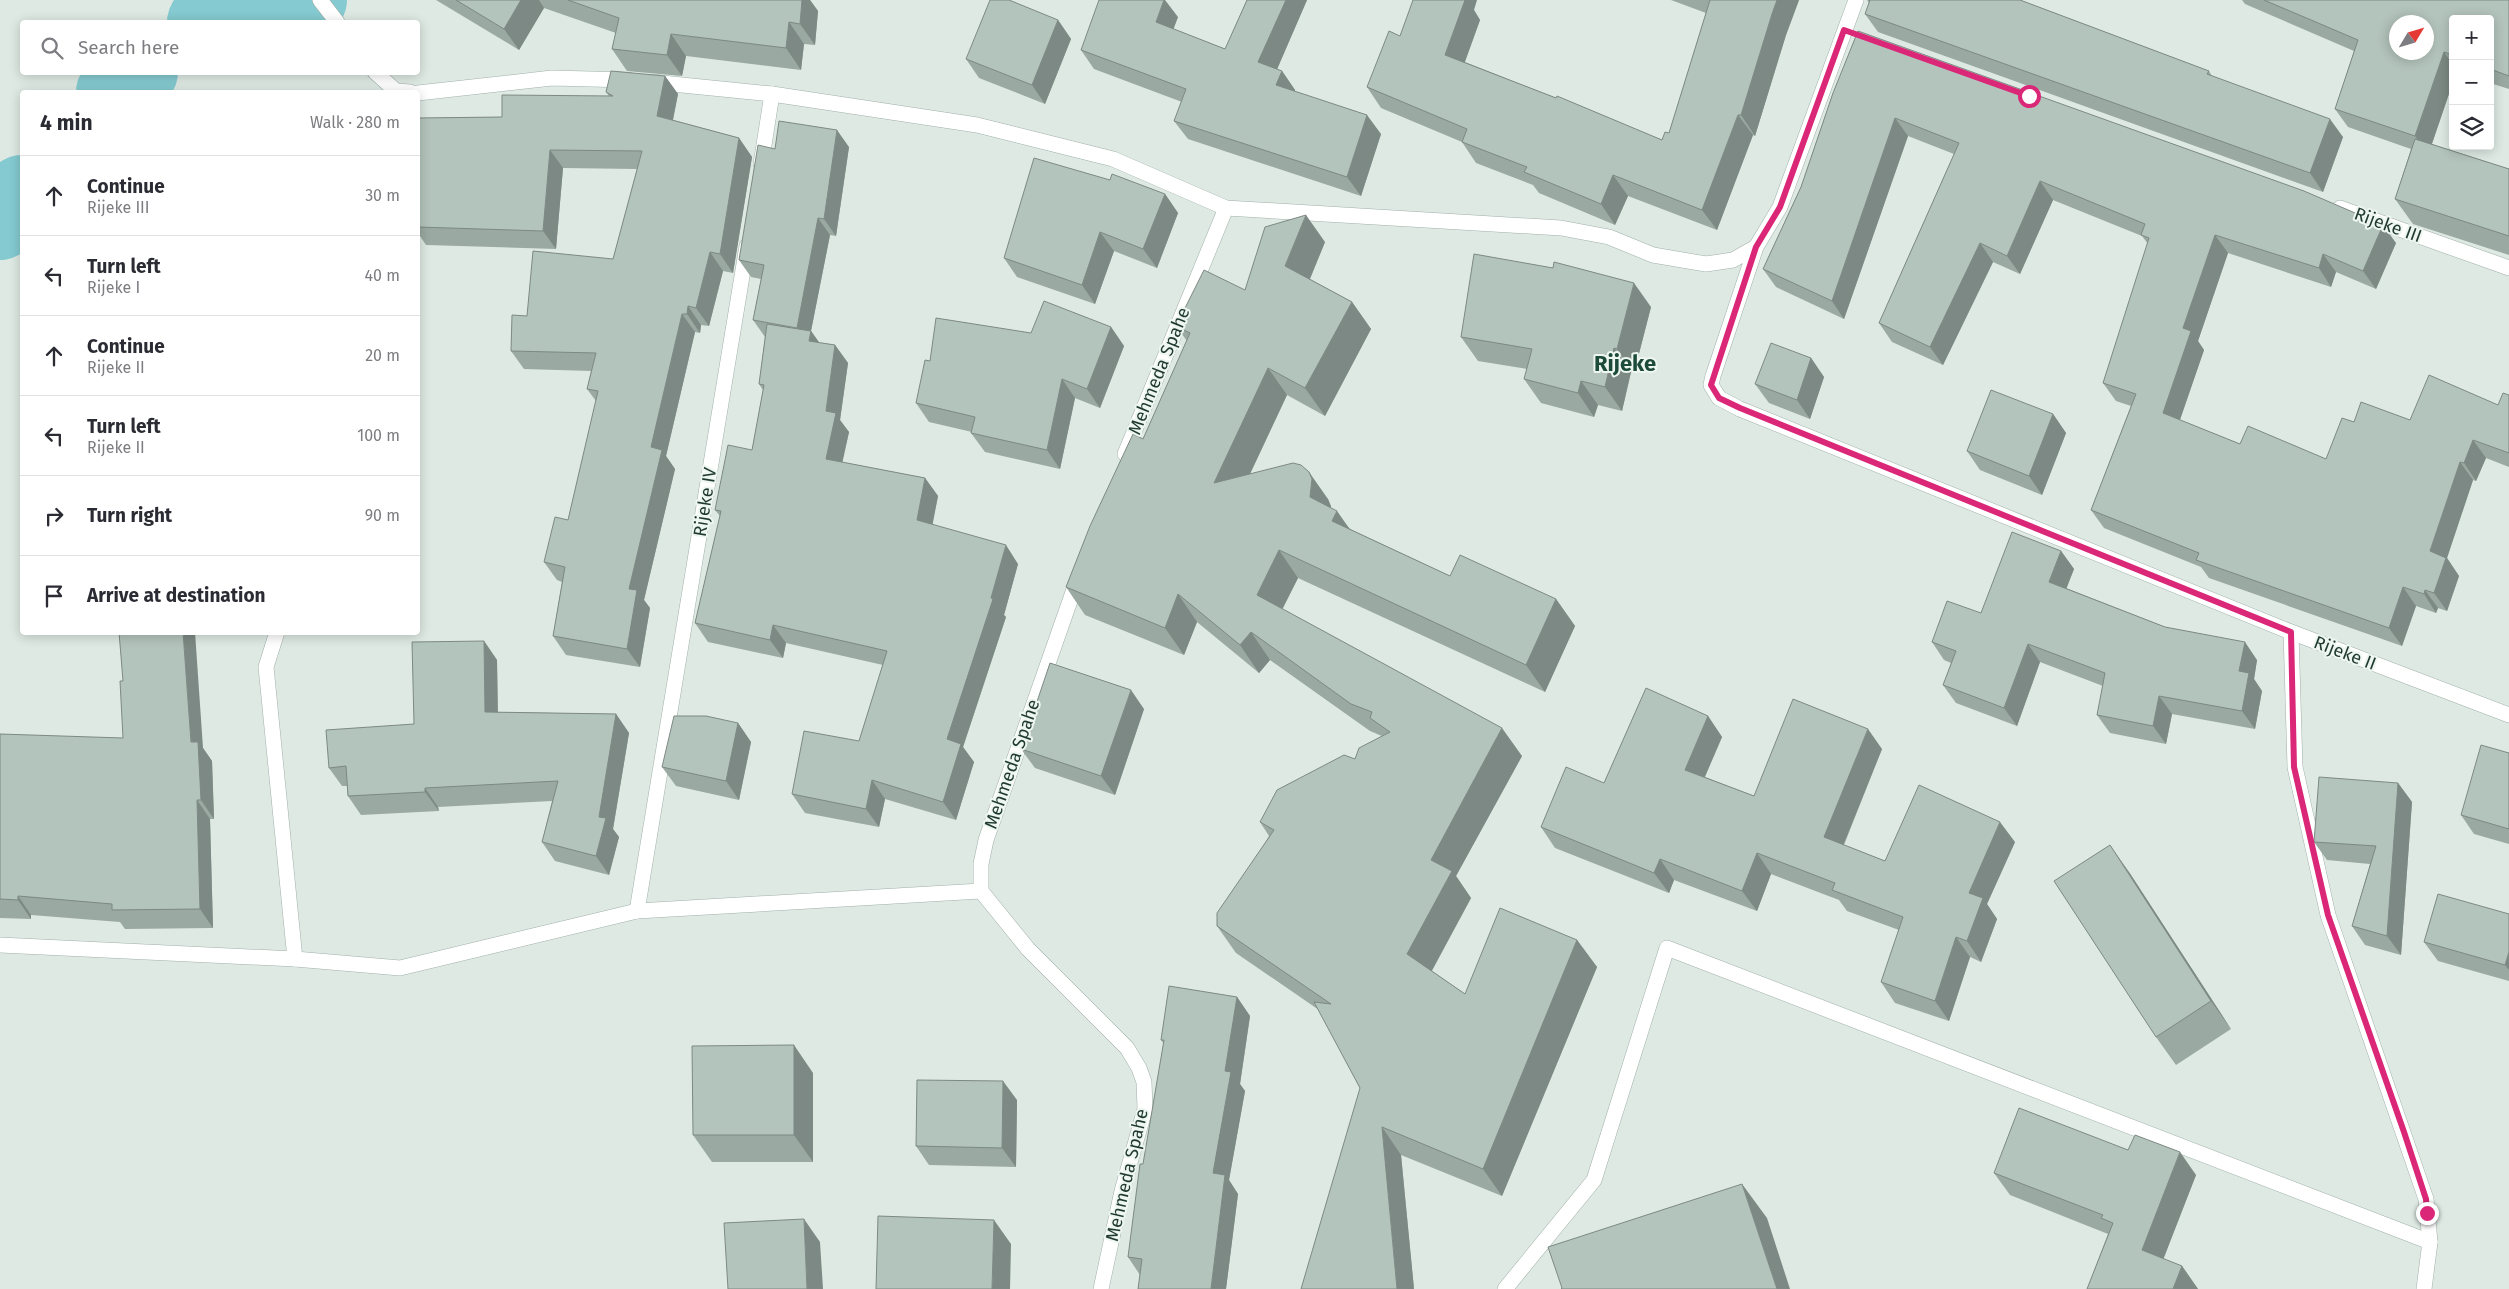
<!DOCTYPE html>
<html lang="en">
<head>
<meta charset="utf-8">
<style>
	:root { --surface:#fff; --page:#f2f2f3; --text:#2b2b33; --muted:#7c7c81; --line:#e1e1e2 }
	body { margin:0; font-family:"Fira Sans",sans-serif; background:var(--page); color:var(--text) }
	.controls { position:absolute; right:15px; top:15px; display:grid; overflow:hidden; border-radius:5px; box-shadow:0 2px 12px #0003 }
	.controls button { width:45px; height:45px; display:grid; place-items:center; padding:0; border:0; border-bottom:1px solid var(--line); background:var(--surface); color:var(--text); font:25px sans-serif }
	.compass { position:absolute; left:2389px; top:15px; width:45px; height:45px; border-radius:50%; background:var(--surface); box-shadow:0 2px 12px #0003; rotate:52deg }
	.stop { position:absolute; width:15px; height:15px; margin:-11px; border:4px solid #db2777; border-radius:50%; background:#fff }
	.stop.end { background:#db2777; border-color:#fff; box-shadow:0 1px 5px #0008 }
	.list { margin:0; padding:0; list-style:none }
	h2 { display:flex; justify-content:space-between; align-items:center; height:65px; margin:0; padding:0 20px; font-size:21px }
	h2 small { font-size:16px; font-weight:400; color:var(--muted) }
	.list li { display:grid; grid-template-columns:32px 1fr auto; gap:15px; align-items:center; box-sizing:border-box; height:80px; padding:0 20px; border-top:1px solid var(--line) }
	.list b { display:block; font-size:19px; white-space:nowrap }
	.list p { margin:0; font-size:16px; white-space:nowrap; color:var(--muted) }
	.list em { font-size:16px; font-style:normal; color:var(--muted) }
	.icon { flex:none; width:28px; height:28px; fill:none; stroke:currentColor; stroke-width:2; stroke-linecap:round; stroke-linejoin:round }
	.map { position:relative; flex:none; width:2509px; height:1289px; overflow:hidden }
	.search { position:absolute; background:var(--surface); box-shadow:0 2px 12px #0003; left:20px; top:20px; width:400px; height:55px; display:flex; align-items:center; gap:12px; box-sizing:border-box; padding:0 18px; border-radius:5px; color:var(--muted); font-size:19px }
	.panel { position:absolute; background:var(--surface); box-shadow:0 2px 12px #0003; left:20px; top:90px; width:400px; height:545px; border-radius:5px }
	.map>svg:first-child { display:block }
</style>
</head>
<body>
<div class="map">
<svg width="2509" height="1289" viewBox="0 0 2509 1289">
	<rect width="100%" height="100%" fill="#dee9e3"/>
	<g fill="none" stroke-linecap="round" stroke-linejoin="round">
		<!-- river -->
		<g stroke="#84cad0" stroke-width="76">
			<path d="M 205,22 L 221,10 L 309,0"/>
			<path d="M 114,92 L 140,72"/>
			<path d="M 0,222 L 22,193"/>
		</g>
		<defs>
			<g id="minor">
				<path d="M 320,0 L 337,22"/>
				<path d="M 1856,0 L 1780,207 L 1756,247 L 1713,376 L 1711,385 L 1719,398 L 1740,409 L 2291,632 L 2509,715"/>
				<path d="M 375,72 L 396,91 L 410,92"/>
				<path d="M 652,82 L 772,94 L 977,125 L 1113,159 L 1226,208 L 1561,228 L 1609,237 L 1653,255 L 1706,264 L 1733,260 L 1756,247"/>
				<path d="M 418,93 L 552,78 L 629,80"/>
				<path d="M 761,164 L 772,94"/>
				<path d="M 2340,208 L 2509,268"/>
				<path d="M 1125,454 L 1226,208"/>
				<path d="M 1078,578 L 986,840 L 981,864 L 981,891 L 1028,949 L 1127,1048 L 1139,1068 L 1144,1082 L 1145,1109 L 1122,1191 L 1101,1289"/>
				<path d="M 277,632 L 266,667 L 295,959"/>
				<path d="M 2291,632 L 2295,767 L 2328,915 L 2426,1199 L 2430,1242 L 2424,1289"/>
				<path d="M 637,911 L 747,246"/>
				<path d="M 0,945 L 295,959 L 400,968 L 637,911 L 981,891"/>
				<path d="M 1505,1289 L 1594,1180 L 1667,948 L 2430,1242"/>
			</g>
		</defs>
		<!-- minor casing -->
		<use href="#minor" stroke="#a1b1aa" stroke-width="16"/>
		<!-- minor -->
		<use href="#minor" stroke="#fff" stroke-width="15"/>
	</g>
	<!-- wall -->
	<g fill="#9aa9a2">
		<path d="M 436,0 L 810,0 L 818,11 L 815,45 L 804,44 L 801,70 L 686,56 L 682,76 L 627,71 L 612,49 L 616,33 L 544,8 L 519,50 Z"/>
		<path d="M 1247,0 L 1307,0 L 1277,69 L 1282,71 L 1295,90 L 1295,91 L 1381,134 L 1361,196 L 1188,139 L 1174,121 L 1182,102 L 1094,69 L 1081,50 L 1178,17 L 1173,29 L 1225,49 Z"/>
		<path d="M 1671,0 L 1799,0 L 1786,35 L 1755,136 L 1753,135 L 1717,230 L 1628,196 L 1615,225 L 1539,193 L 1533,185 L 1476,163 L 1462,142 L 1381,108 L 1367,87 L 1400,36 L 1474,10 L 1480,20 L 1465,62 L 1662,140 L 1669,133 L 1706,13 Z"/>
		<path d="M 1867,0 L 2020,0 L 2209,71 L 2212,76 L 2343,137 L 2323,192 L 1878,32 L 1865,14 L 1869,3 Z"/>
		<path d="M 2242,0 L 2509,0 L 2509,89 L 2490,83 L 2490,19 L 2453,19 L 2453,82 L 2432,144 L 2509,169 L 2509,255 L 2413,224 L 2395,199 L 2411,149 L 2348,127 L 2335,109 L 2354,51 L 2245,4 Z"/>
		<path d="M 1058,20 L 1071,39 L 1045,104 L 979,78 L 966,59 Z"/>
		<path d="M 665,76 L 678,94 L 673,120 L 739,138 L 752,157 L 733,273 L 723,271 L 709,326 L 701,325 L 700,333 L 695,332 L 666,456 L 675,469 L 644,600 L 650,608 L 640,667 L 566,655 L 553,636 L 562,582 L 557,580 L 544,562 L 568,520 L 596,401 L 587,389 L 591,371 L 524,369 L 511,351 L 527,316 L 613,259 L 637,169 L 563,168 L 556,249 L 426,245 L 418,233 L 418,118 L 502,117 L 609,96 L 606,92 Z"/>
		<path d="M 1833,93 L 2396,243 L 2376,289 L 2336,272 L 2331,287 L 2228,253 L 2198,341 L 2204,350 L 2180,420 L 2240,444 L 2326,459 L 2354,422 L 2410,420 L 2498,405 L 2509,395 L 2509,467 L 2486,458 L 2476,481 L 2473,480 L 2447,558 L 2459,576 L 2447,611 L 2438,608 L 2436,613 L 2416,606 L 2402,646 L 2209,578 L 2201,567 L 2104,528 L 2091,510 L 2131,406 L 2116,401 L 2103,383 L 2148,244 L 2142,236 L 2053,200 L 2020,274 L 1993,262 L 1943,365 L 1892,342 L 1879,323 L 1954,154 L 1908,136 L 1844,319 L 1776,287 L 1763,269 L 1801,187 Z"/>
		<path d="M 849,147 L 836,236 L 830,235 L 811,331 L 819,343 L 835,345 L 848,363 L 840,420 L 849,432 L 842,462 L 925,478 L 938,496 L 932,524 L 1018,564 L 1004,615 L 1006,617 L 963,747 L 974,762 L 956,820 L 885,799 L 879,827 L 805,813 L 792,794 L 859,741 L 883,665 L 786,643 L 783,658 L 708,642 L 695,623 L 720,516 L 715,510 L 752,450 L 763,390 L 759,384 L 765,337 L 753,320 L 761,279 L 751,277 L 739,260 L 775,149 Z"/>
		<path d="M 1165,194 L 1178,213 L 1157,268 L 1114,251 L 1095,304 L 1017,277 L 1004,258 Z"/>
		<path d="M 1325,242 L 1310,279 L 1352,302 L 1371,329 L 1325,416 L 1287,395 L 1250,474 L 1328,499 L 1331,508 L 1350,529 L 1450,576 L 1556,599 L 1575,626 L 1545,692 L 1298,578 L 1282,609 L 1522,756 L 1456,876 L 1471,898 L 1432,971 L 1465,994 L 1577,940 L 1597,967 L 1502,1196 L 1401,1155 L 1414,1289 L 1360,1088 L 1319,1010 L 1236,953 L 1217,926 L 1269,836 L 1260,822 L 1355,759 L 1382,736 L 1370,731 L 1270,660 L 1259,673 L 1197,622 L 1184,655 L 1085,615 L 1066,587 L 1143,439 L 1187,341 L 1176,326 L 1245,290 Z"/>
		<path d="M 1651,307 L 1634,373 L 1631,372 L 1622,411 L 1598,405 L 1594,417 L 1541,403 L 1524,379 L 1527,369 L 1478,361 L 1461,337 Z"/>
		<path d="M 1111,327 L 1124,346 L 1100,408 L 1075,398 L 1060,469 L 985,452 L 971,433 L 972,432 L 929,422 L 916,403 L 930,361 L 1031,333 Z"/>
		<path d="M 1811,358 L 1824,377 L 1810,419 L 1769,403 L 1755,384 Z"/>
		<path d="M 2053,414 L 2066,433 L 2042,495 L 1980,470 L 1967,451 Z"/>
		<path d="M 2061,551 L 2074,569 L 2066,588 L 2165,627 L 2257,660 L 2254,679 L 2262,691 L 2255,729 L 2172,714 L 2166,744 L 2110,733 L 2097,715 L 2103,686 L 2040,662 L 2017,726 L 1956,703 L 1943,685 L 1951,663 L 1944,660 L 1932,642 L 1981,613 Z"/>
		<path d="M 484,641 L 497,660 L 498,712 L 616,714 L 629,733 L 613,829 L 619,837 L 609,875 L 555,861 L 542,842 L 552,801 L 438,807 L 439,811 L 361,815 L 348,796 L 347,786 L 342,786 L 329,768 L 414,724 Z"/>
		<path d="M 1144,709 L 1115,795 L 1035,768 L 1021,749 Z"/>
		<path d="M 1708,716 L 1722,737 L 1705,777 L 1754,796 L 1882,749 L 1844,845 L 1885,861 L 2015,842 L 1987,904 L 1997,919 L 1981,962 L 1970,957 L 1949,1021 L 1895,1003 L 1881,982 L 1899,930 L 1847,911 L 1839,900 L 1771,874 L 1757,911 L 1674,880 L 1669,893 L 1555,848 L 1541,827 L 1604,783 Z"/>
		<path d="M 738,723 L 751,742 L 739,800 L 676,786 L 662,767 Z"/>
		<path d="M 0,734 L 203,748 L 212,761 L 214,819 L 210,819 L 213,928 L 125,929 L 120,922 L 31,915 L 31,919 L 0,918 Z"/>
		<path d="M 2509,753 L 2509,844 L 2474,834 L 2461,815 Z"/>
		<path d="M 2398,783 L 2412,802 L 2401,955 L 2365,945 L 2352,926 L 2370,864 L 2327,860 L 2314,842 Z"/>
		<path d="M 2129,872 L 2231,1029 L 2176,1065 L 2156,1037 Z"/>
		<path d="M 2509,914 L 2509,981 L 2438,961 L 2424,942 Z"/>
		<path d="M 1237,997 L 1250,1016 L 1240,1084 L 1245,1091 L 1229,1180 L 1238,1194 L 1226,1289 L 1138,1289 L 1140,1275 L 1128,1257 L 1164,1044 L 1161,1040 Z"/>
		<path d="M 813,1073 L 813,1162 L 712,1162 L 693,1135 Z"/>
		<path d="M 1017,1100 L 1016,1167 L 929,1165 L 916,1146 Z"/>
		<path d="M 2128,1150 L 2196,1175 L 2163,1259 L 2182,1266 L 2198,1289 L 2087,1289 L 2108,1234 L 2010,1195 L 1994,1173 Z"/>
	</g>
	<!-- shaded-wall -->
	<g fill="#7d8984">
		<path d="M 521,0 L 539,0 L 544,8 L 519,50 L 504,29 Z"/>
		<path d="M 802,0 L 810,0 L 818,11 L 815,45 L 800,24 Z"/>
		<path d="M 1164,0 L 1165,0 L 1178,17 L 1169,41 L 1156,22 Z"/>
		<path d="M 1286,0 L 1307,0 L 1272,81 L 1258,62 Z"/>
		<path d="M 1460,0 L 1477,0 L 1474,10 L 1480,20 L 1460,75 L 1445,55 Z"/>
		<path d="M 1777,0 L 1799,0 L 1786,35 L 1755,136 L 1741,115 L 1772,14 Z"/>
		<path d="M 1058,20 L 1071,39 L 1045,104 L 1032,85 Z"/>
		<path d="M 789,22 L 804,44 L 801,70 L 786,48 Z"/>
		<path d="M 671,34 L 686,56 L 682,76 L 667,55 Z"/>
		<path d="M 2444,52 L 2453,65 L 2453,82 L 2428,155 L 2415,136 Z"/>
		<path d="M 1282,71 L 1295,90 L 1290,104 L 1276,85 Z"/>
		<path d="M 665,76 L 678,94 L 670,134 L 657,116 Z"/>
		<path d="M 1367,115 L 1381,134 L 1361,196 L 1347,177 Z"/>
		<path d="M 1738,115 L 1753,135 L 1717,230 L 1702,210 Z"/>
		<path d="M 1895,118 L 1908,136 L 1844,319 L 1832,301 Z"/>
		<path d="M 2330,119 L 2343,137 L 2323,192 L 2310,173 Z"/>
		<path d="M 837,130 L 849,147 L 836,236 L 824,219 Z"/>
		<path d="M 739,138 L 752,157 L 733,273 L 720,254 Z"/>
		<path d="M 550,150 L 563,168 L 556,249 L 543,231 Z"/>
		<path d="M 1613,175 L 1628,196 L 1615,225 L 1601,204 Z"/>
		<path d="M 2040,181 L 2053,200 L 2020,274 L 2007,256 Z"/>
		<path d="M 1165,194 L 1178,213 L 1157,268 L 1143,249 Z"/>
		<path d="M 1306,215 L 1325,242 L 1304,293 L 1285,266 Z"/>
		<path d="M 818,218 L 830,235 L 811,331 L 824,349 L 809,345 L 797,328 Z"/>
		<path d="M 2383,225 L 2396,243 L 2376,289 L 2363,271 Z"/>
		<path d="M 1100,232 L 1114,251 L 1095,304 L 1082,285 Z"/>
		<path d="M 2215,235 L 2228,253 L 2198,341 L 2204,350 L 2176,431 L 2163,413 L 2183,328 Z"/>
		<path d="M 1980,243 L 1993,262 L 1943,365 L 1930,347 Z"/>
		<path d="M 710,252 L 723,271 L 709,326 L 696,308 Z"/>
		<path d="M 2323,254 L 2336,272 L 2331,287 L 2319,268 Z"/>
		<path d="M 1634,283 L 1651,307 L 1634,373 L 1617,349 Z"/>
		<path d="M 1352,302 L 1371,329 L 1325,416 L 1305,388 Z"/>
		<path d="M 688,306 L 701,325 L 700,333 L 687,314 Z"/>
		<path d="M 682,314 L 695,332 L 666,456 L 675,469 L 644,600 L 650,608 L 640,667 L 627,649 L 629,589 L 651,447 Z"/>
		<path d="M 1111,327 L 1124,346 L 1100,408 L 1087,389 Z"/>
		<path d="M 835,345 L 848,363 L 840,420 L 849,432 L 839,478 L 826,459 L 826,411 Z"/>
		<path d="M 1614,348 L 1631,372 L 1622,411 L 1605,387 Z"/>
		<path d="M 1811,358 L 1824,377 L 1810,419 L 1797,400 Z"/>
		<path d="M 1268,368 L 1287,395 L 1233,510 L 1214,483 Z"/>
		<path d="M 1062,379 L 1075,398 L 1060,469 L 1047,450 Z"/>
		<path d="M 1581,381 L 1598,405 L 1594,417 L 1578,393 Z"/>
		<path d="M 2053,414 L 2066,433 L 2042,495 L 2029,476 Z"/>
		<path d="M 2473,440 L 2486,458 L 2476,481 L 2464,463 Z"/>
		<path d="M 2460,462 L 2473,480 L 2447,558 L 2459,576 L 2447,611 L 2434,593 L 2430,551 Z"/>
		<path d="M 1309,472 L 1328,499 L 1331,506 L 1330,525 L 1310,497 Z"/>
		<path d="M 925,478 L 938,496 L 930,538 L 917,520 Z"/>
		<path d="M 1337,511 L 1356,538 L 1332,521 Z"/>
		<path d="M 1006,545 L 1018,564 L 1004,615 L 1006,617 L 963,747 L 974,762 L 956,820 L 943,802 L 947,739 L 991,598 Z"/>
		<path d="M 1279,550 L 1298,578 L 1276,622 L 1257,595 Z"/>
		<path d="M 2061,551 L 2074,569 L 2062,600 L 2049,582 Z"/>
		<path d="M 2403,587 L 2416,606 L 2402,646 L 2389,628 Z"/>
		<path d="M 2425,590 L 2438,608 L 2436,613 L 2424,594 Z"/>
		<path d="M 1178,594 L 1197,622 L 1184,655 L 1165,628 Z"/>
		<path d="M 1556,599 L 1575,626 L 1545,692 L 1526,665 Z"/>
		<path d="M 773,625 L 786,643 L 783,658 L 770,640 Z"/>
		<path d="M 183,632 L 195,632 L 203,748 L 212,761 L 214,819 L 201,800 L 191,742 Z"/>
		<path d="M 1251,632 L 1270,660 L 1259,673 L 1240,645 Z"/>
		<path d="M 484,641 L 497,660 L 498,731 L 485,712 Z"/>
		<path d="M 2245,642 L 2257,660 L 2254,679 L 2262,691 L 2255,729 L 2242,711 L 2239,671 Z"/>
		<path d="M 2028,644 L 2040,662 L 2017,726 L 2004,708 Z"/>
		<path d="M 1131,690 L 1144,709 L 1115,795 L 1101,776 Z"/>
		<path d="M 2159,696 L 2172,714 L 2166,744 L 2153,726 Z"/>
		<path d="M 616,714 L 629,733 L 613,829 L 619,837 L 609,875 L 596,856 L 599,817 Z"/>
		<path d="M 1708,716 L 1722,737 L 1699,790 L 1685,770 Z"/>
		<path d="M 738,723 L 751,742 L 739,800 L 726,781 Z"/>
		<path d="M 1502,728 L 1522,756 L 1456,876 L 1471,898 L 1426,981 L 1407,954 L 1431,860 Z"/>
		<path d="M 1868,729 L 1882,749 L 1838,858 L 1824,837 Z"/>
		<path d="M 872,780 L 885,799 L 879,827 L 866,809 Z"/>
		<path d="M 2398,783 L 2412,802 L 2401,955 L 2387,936 Z"/>
		<path d="M 425,788 L 438,807 L 439,811 L 425,792 Z"/>
		<path d="M 197,800 L 210,819 L 213,928 L 200,909 Z"/>
		<path d="M 2000,822 L 2015,842 L 1987,904 L 1997,919 L 1981,962 L 1967,941 L 1969,893 Z"/>
		<path d="M 2110,845 L 2129,872 L 2231,1029 L 2211,1001 Z"/>
		<path d="M 1757,853 L 1771,874 L 1757,911 L 1742,891 Z"/>
		<path d="M 1660,859 L 1674,880 L 1669,893 L 1654,873 Z"/>
		<path d="M 18,896 L 31,915 L 31,919 L 18,900 Z"/>
		<path d="M 1956,937 L 1970,957 L 1949,1021 L 1935,1001 Z"/>
		<path d="M 1577,940 L 1597,967 L 1502,1196 L 1483,1169 Z"/>
		<path d="M 2509,952 L 2509,970 L 2505,965 Z"/>
		<path d="M 1237,997 L 1250,1016 L 1240,1084 L 1245,1091 L 1229,1180 L 1238,1194 L 1226,1289 L 1211,1289 L 1213,1173 L 1225,1071 Z"/>
		<path d="M 794,1045 L 813,1073 L 813,1162 L 794,1135 Z"/>
		<path d="M 1003,1081 L 1017,1100 L 1016,1167 L 1002,1148 Z"/>
		<path d="M 1382,1127 L 1401,1155 L 1414,1289 L 1397,1289 Z"/>
		<path d="M 2180,1152 L 2196,1175 L 2158,1273 L 2142,1250 Z"/>
		<path d="M 1742,1184 L 1767,1218 L 1790,1289 L 1777,1289 Z"/>
		<path d="M 804,1219 L 820,1242 L 823,1289 L 807,1289 Z"/>
		<path d="M 994,1220 L 1011,1244 L 1010,1289 L 992,1289 Z"/>
		<path d="M 2182,1266 L 2198,1289 L 2173,1289 Z"/>
	</g>
	<!-- building -->
	<g fill="#b3c4bc" stroke="#7d8984" fill-rule="evenodd">
		<path d="M 456,0 L 521,0 L 504,29 Z"/>
		<path d="M 568,0 L 802,0 L 800,24 L 789,22 L 786,48 L 671,34 L 667,55 L 612,49 L 619,18 Z"/>
		<path d="M 990,0 L 1009,0 L 1058,20 L 1032,85 L 966,59 Z"/>
		<path d="M 1099,0 L 1164,0 L 1156,22 L 1225,49 L 1247,0 L 1286,0 L 1258,62 L 1282,71 L 1276,85 L 1367,115 L 1347,177 L 1174,121 L 1186,89 L 1081,50 Z"/>
		<path d="M 1413,0 L 1465,0 L 1445,55 L 1556,98 L 1557,96 L 1662,140 L 1665,132 L 1669,133 L 1710,0 L 1777,0 L 1772,14 L 1741,115 L 1738,115 L 1702,210 L 1613,175 L 1601,204 L 1524,172 L 1527,167 L 1462,142 L 1467,129 L 1367,87 L 1389,31 L 1400,36 Z"/>
		<path d="M 1869,0 L 2020,0 L 2209,71 L 2207,74 L 2330,119 L 2310,173 L 1865,14 L 1870,0 Z"/>
		<path d="M 2264,0 L 2509,0 L 2509,76 L 2490,69 L 2490,19 L 2453,19 L 2453,55 L 2444,52 L 2415,136 L 2335,109 L 2358,40 ZM 2396,22 L 2426,22 L 2426,52 L 2396,52 Z"/>
		<path d="M 1858,31 L 2304,191 L 2383,225 L 2363,271 L 2323,254 L 2319,268 L 2215,235 L 2183,328 L 2191,331 L 2163,413 L 2240,444 L 2248,426 L 2326,459 L 2342,418 L 2354,422 L 2361,402 L 2410,420 L 2429,375 L 2498,405 L 2503,393 L 2509,395 L 2509,453 L 2473,440 L 2464,463 L 2460,462 L 2430,551 L 2446,558 L 2434,593 L 2425,590 L 2424,594 L 2403,587 L 2389,628 L 2196,560 L 2199,553 L 2091,510 L 2136,394 L 2103,383 L 2149,238 L 2141,235 L 2145,224 L 2040,181 L 2007,256 L 1980,243 L 1930,347 L 1879,323 L 1959,143 L 1895,118 L 1832,301 L 1763,269 L 1801,187 L 1833,93 Z"/>
		<path d="M 611,71 L 665,76 L 657,116 L 739,138 L 720,254 L 710,252 L 696,308 L 688,306 L 687,314 L 682,314 L 651,447 L 662,450 L 629,589 L 637,590 L 627,649 L 553,636 L 565,567 L 544,562 L 555,517 L 568,520 L 598,391 L 587,389 L 596,353 L 511,351 L 512,315 L 527,316 L 533,251 L 613,259 L 642,151 L 550,150 L 543,231 L 418,227 L 418,118 L 502,117 L 502,95 L 613,96 L 606,92 Z"/>
		<path d="M 779,121 L 837,130 L 824,219 L 818,218 L 797,328 L 753,320 L 764,265 L 739,260 L 758,145 L 775,149 Z"/>
		<path d="M 2415,139 L 2509,169 L 2509,236 L 2395,199 Z"/>
		<path d="M 1034,158 L 1110,180 L 1112,174 L 1165,194 L 1143,249 L 1100,232 L 1082,285 L 1004,258 Z"/>
		<path d="M 1306,215 L 1285,266 L 1352,302 L 1305,388 L 1268,368 L 1214,483 L 1293,463 L 1301,465 L 1309,472 L 1312,479 L 1310,497 L 1337,511 L 1332,521 L 1450,576 L 1460,555 L 1556,599 L 1526,665 L 1279,550 L 1257,595 L 1502,728 L 1431,860 L 1452,871 L 1407,954 L 1465,994 L 1500,908 L 1577,940 L 1483,1169 L 1382,1127 L 1397,1289 L 1301,1289 L 1360,1088 L 1314,1002 L 1331,1004 L 1217,926 L 1217,913 L 1274,830 L 1260,822 L 1277,790 L 1344,755 L 1355,759 L 1359,748 L 1390,732 L 1370,718 L 1372,712 L 1351,704 L 1251,632 L 1240,645 L 1178,594 L 1165,628 L 1066,587 L 1090,526 L 1133,434 L 1143,439 L 1190,333 L 1176,326 L 1204,270 L 1245,290 L 1265,227 Z"/>
		<path d="M 1474,254 L 1553,268 L 1554,262 L 1634,283 L 1617,349 L 1614,348 L 1605,387 L 1581,381 L 1578,393 L 1524,379 L 1532,349 L 1461,337 Z"/>
		<path d="M 1044,301 L 1111,327 L 1087,389 L 1062,379 L 1047,450 L 971,433 L 975,417 L 916,403 L 925,360 L 930,361 L 936,318 L 1031,333 Z"/>
		<path d="M 767,324 L 811,331 L 809,341 L 835,345 L 826,411 L 836,413 L 826,459 L 925,478 L 917,520 L 1006,545 L 991,598 L 993,599 L 947,739 L 961,744 L 943,802 L 872,780 L 866,809 L 792,794 L 804,731 L 859,741 L 887,651 L 773,625 L 770,640 L 695,623 L 721,511 L 715,510 L 728,445 L 752,450 L 764,385 L 759,384 Z"/>
		<path d="M 1771,343 L 1811,358 L 1797,400 L 1755,384 Z"/>
		<path d="M 1991,390 L 2053,414 L 2029,476 L 1967,451 Z"/>
		<path d="M 2012,532 L 2061,551 L 2049,582 L 2165,627 L 2245,642 L 2239,671 L 2249,673 L 2242,711 L 2159,696 L 2153,726 L 2097,715 L 2105,673 L 2028,644 L 2004,708 L 1943,685 L 1956,651 L 1932,642 L 1947,601 L 1981,613 Z"/>
		<path d="M 119,632 L 183,632 L 191,742 L 198,742 L 201,800 L 197,800 L 200,909 L 112,910 L 112,904 L 18,896 L 18,900 L 0,899 L 0,734 L 123,738 L 120,681 L 123,681 Z"/>
		<path d="M 484,641 L 485,712 L 616,714 L 599,817 L 606,818 L 596,856 L 542,842 L 558,781 L 425,788 L 425,792 L 348,796 L 346,766 L 329,768 L 326,730 L 414,724 L 412,642 Z"/>
		<path d="M 1050,663 L 1131,690 L 1101,776 L 1021,749 Z"/>
		<path d="M 1646,688 L 1708,716 L 1685,770 L 1754,796 L 1793,699 L 1868,729 L 1824,837 L 1885,861 L 1919,785 L 2000,822 L 1969,893 L 1983,898 L 1967,941 L 1956,937 L 1935,1001 L 1881,982 L 1903,917 L 1832,890 L 1835,883 L 1757,853 L 1742,891 L 1660,859 L 1654,873 L 1541,827 L 1566,767 L 1604,783 Z"/>
		<path d="M 674,716 L 706,716 L 738,723 L 726,781 L 662,767 Z"/>
		<path d="M 2481,745 L 2509,753 L 2509,829 L 2461,815 Z"/>
		<path d="M 2319,777 L 2398,783 L 2387,936 L 2352,926 L 2376,846 L 2314,842 Z"/>
		<path d="M 2110,845 L 2211,1001 L 2156,1037 L 2054,881 Z"/>
		<path d="M 2438,894 L 2509,914 L 2509,952 L 2505,965 L 2424,942 Z"/>
		<path d="M 1169,986 L 1237,997 L 1225,1071 L 1231,1072 L 1213,1173 L 1225,1175 L 1211,1289 L 1138,1289 L 1142,1259 L 1128,1257 L 1140,1164 L 1143,1164 L 1164,1040 L 1161,1040 Z"/>
		<path d="M 794,1045 L 794,1135 L 693,1135 L 692,1046 Z"/>
		<path d="M 917,1080 L 1003,1081 L 1002,1148 L 916,1146 Z"/>
		<path d="M 2019,1108 L 2128,1150 L 2135,1135 L 2180,1152 L 2142,1250 L 2182,1266 L 2173,1289 L 2087,1289 L 2113,1223 L 2101,1218 L 2103,1215 L 1994,1173 Z"/>
		<path d="M 1742,1184 L 1777,1289 L 1561,1289 L 1562,1288 L 1548,1247 Z"/>
		<path d="M 878,1216 L 994,1220 L 992,1289 L 876,1289 Z"/>
		<path d="M 804,1219 L 807,1289 L 728,1289 L 724,1223 Z"/>
	</g>
	<g fill="none" stroke-linecap="round" stroke-linejoin="round">
		<!-- route -->
		<path stroke="#db2777" stroke-width="6" d="M 2029,96 L 1844,30 L 1780,207 L 1756,247 L 1711,385 L 1719,398 L 1740,408 L 2291,632 L 2294,767 L 2328,915 L 2404,1132 L 2426,1199 L 2427,1213"/>
	</g>
	<g text-anchor="middle" dominant-baseline="central" stroke-width="4" stroke-linejoin="round" paint-order="stroke">
		<!-- street labels -->
		<g font-size="18" fill="#1f3930" stroke="#eef6f1">
			<text transform="translate(2388 225) rotate(20)">Rijeke III</text>
			<text transform="translate(1159 371) rotate(-68)">Mehmeda Spahe</text>
			<text transform="translate(705 502) rotate(-81)">Rijeke IV</text>
			<text transform="translate(2345 653) rotate(21)">Rijeke II</text>
			<text transform="translate(1012 764) rotate(-71)">Mehmeda Spahe</text>
			<text transform="translate(1127 1175) rotate(-77)">Mehmeda Spahe</text>
		</g>
		<!-- district labels -->
		<g font-size="22" font-weight="bold" fill="#1c4a3b" stroke="#eef6f1">
			<text x="1625" y="363">Rijeke</text>
		</g>
	</g>
</svg>
<div class="controls">
<button>+</button>
<button>−</button>
<button><svg class="icon" aria-label="layers" viewBox="0 0 24 24"><path d="M12 4l9 5-9 5-9-5zM3 14l9 5 9-5"/></svg></button>
</div>
<svg class="compass" viewBox="-18 -18 36 36"><path d="M0-13l5 13h-10z" fill="#e53935"/><path d="M0 13l5-13h-10z" fill="#7c7c81"/></svg>
<div class="stop" style="left:2029px;top:96px"></div>
<div class="stop end" style="left:2427px;top:1213px"></div>
<div class="search"><svg class="icon" aria-label="search" viewBox="0 0 24 24"><circle cx="10" cy="10" r="6"/><path d="M15 15l6 6"/></svg>Search here</div>
<section class="panel">
<h2>4 min<small>Walk · 280 m</small></h2>
<ul class="list">
<li><svg class="icon" aria-label="ahead" viewBox="0 0 24 24"><path d="M12 20V5M6 11l6-6 6 6"/></svg><div><b>Continue</b><p>Rijeke III</p></div><em>30 m</em></li>
<li><svg class="icon" aria-label="left" viewBox="0 0 24 24"><path d="M17 20v-9H6M10 6l-5 5 5 5"/></svg><div><b>Turn left</b><p>Rijeke I</p></div><em>40 m</em></li>
<li><svg class="icon" aria-label="ahead" viewBox="0 0 24 24"><path d="M12 20V5M6 11l6-6 6 6"/></svg><div><b>Continue</b><p>Rijeke II</p></div><em>20 m</em></li>
<li><svg class="icon" aria-label="left" viewBox="0 0 24 24"><path d="M17 20v-9H6M10 6l-5 5 5 5"/></svg><div><b>Turn left</b><p>Rijeke II</p></div><em>100 m</em></li>
<li><svg class="icon" aria-label="right" viewBox="0 0 24 24"><path d="M7 20v-9h11M14 6l5 5-5 5"/></svg><div><b>Turn right</b></div><em>90 m</em></li>
<li><svg class="icon" aria-label="arrive" viewBox="0 0 24 24"><path d="M6 21V4h12l-3 4 3 4H6"/></svg><div><b>Arrive at destination</b></div></li>
</ul>
</section>
</div>
</body>
</html>
